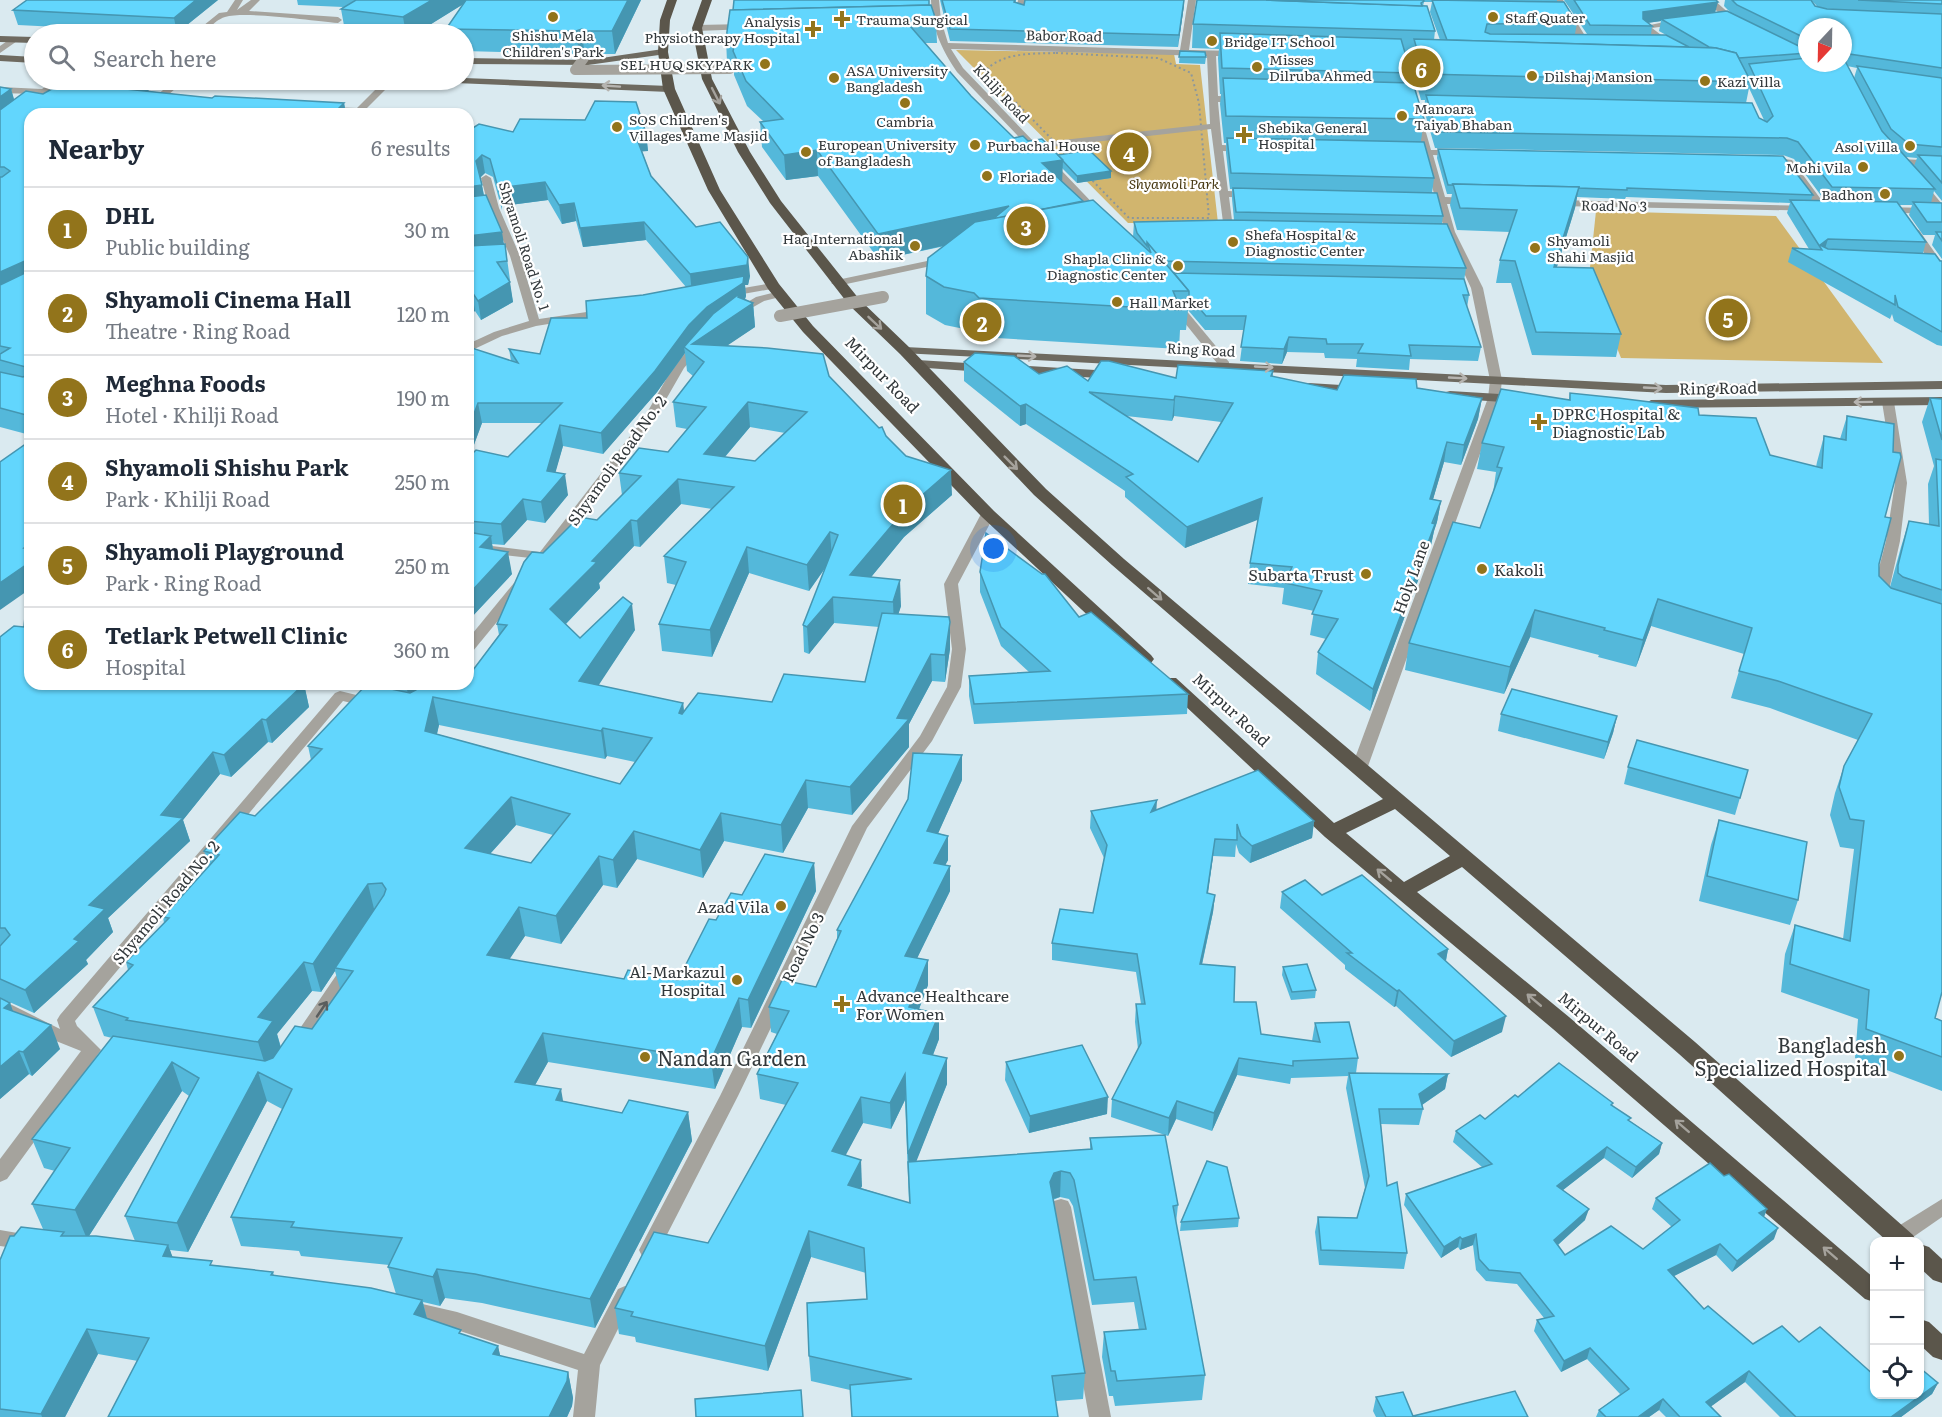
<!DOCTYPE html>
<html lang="en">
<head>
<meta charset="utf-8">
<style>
	:root { --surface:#fff; --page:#f2f2f3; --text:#1f2937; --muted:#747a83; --line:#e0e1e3; --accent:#92741b }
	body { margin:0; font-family:Literata,serif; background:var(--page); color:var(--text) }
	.controls { position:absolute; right:18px; bottom:18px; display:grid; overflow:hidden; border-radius:12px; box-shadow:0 2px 4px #0004 }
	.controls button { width:54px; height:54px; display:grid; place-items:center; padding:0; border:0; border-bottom:2px solid var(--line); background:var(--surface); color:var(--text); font:30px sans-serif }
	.compass { position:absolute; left:1798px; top:18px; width:54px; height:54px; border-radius:50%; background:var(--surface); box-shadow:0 2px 4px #0004; rotate:202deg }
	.you { position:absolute; left:994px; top:549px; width:21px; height:21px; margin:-15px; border:4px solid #fff; border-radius:50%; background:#1a73e8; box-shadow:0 0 0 9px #1a73e833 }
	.badge { display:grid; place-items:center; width:39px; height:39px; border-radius:50%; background:var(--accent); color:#fff; font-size:20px; font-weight:700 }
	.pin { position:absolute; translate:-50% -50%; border:3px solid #fff; box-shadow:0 2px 6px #0006 }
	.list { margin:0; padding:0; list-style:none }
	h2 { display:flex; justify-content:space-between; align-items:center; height:78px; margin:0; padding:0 24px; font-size:26px }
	h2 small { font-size:20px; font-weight:400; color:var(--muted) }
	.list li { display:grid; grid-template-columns:39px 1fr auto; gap:18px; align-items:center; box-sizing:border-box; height:84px; padding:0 24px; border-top:2px solid var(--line) }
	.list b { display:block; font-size:22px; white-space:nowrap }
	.list p { margin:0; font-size:20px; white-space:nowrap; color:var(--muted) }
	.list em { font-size:20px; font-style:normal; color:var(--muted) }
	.icon { flex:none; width:33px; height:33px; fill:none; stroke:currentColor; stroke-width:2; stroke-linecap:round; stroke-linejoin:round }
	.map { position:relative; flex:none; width:1942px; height:1417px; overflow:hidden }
	.search { position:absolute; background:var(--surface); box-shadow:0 2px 4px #0004; left:24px; top:24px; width:450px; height:66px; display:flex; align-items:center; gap:15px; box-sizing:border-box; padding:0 21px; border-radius:33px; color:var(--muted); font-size:22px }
	.panel { position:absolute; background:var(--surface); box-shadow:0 2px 4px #0004; left:24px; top:108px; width:450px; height:582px; border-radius:18px }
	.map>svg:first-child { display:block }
</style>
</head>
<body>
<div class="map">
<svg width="1942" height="1417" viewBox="0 0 1942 1417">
	<rect width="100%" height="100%" fill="#daeaf0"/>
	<!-- green -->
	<g fill="#d1b56e">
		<path d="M 956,50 L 1174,54 L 1176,64 L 1200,65 L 1218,223 L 1128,223 Z"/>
		<path d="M 1596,211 L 1776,216 L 1883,363 L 1621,358 L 1589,277 Z"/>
	</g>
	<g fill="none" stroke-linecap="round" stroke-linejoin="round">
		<!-- path -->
		<path stroke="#8c979c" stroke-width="2" stroke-dasharray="2 3" stroke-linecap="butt" d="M 1056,53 L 1158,58 L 1191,73 L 1199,103 L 1209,218 L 1129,218 L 990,76 L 988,68 C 1007,52 1032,54 1056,53 Z"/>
		<!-- minor -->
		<g fill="#a5a39d" fill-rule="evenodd">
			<path d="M 235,0 L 243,0 L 237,10 L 251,0 L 260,0 L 249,11 L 338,17 L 342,20 L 338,23 C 312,21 247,11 225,17 C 212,21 208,34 193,34 L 219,13 L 227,12 Z"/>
			<path d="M 931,0 L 939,0 L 941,20 L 948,43 L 1180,50 L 1188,0 L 1196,0 L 1189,50 L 1237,51 L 1241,54 L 1237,57 L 1216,56 L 1218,96 L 1240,97 L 1245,100 L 1240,103 L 1218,102 L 1222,145 L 1246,146 L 1251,149 L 1246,152 L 1223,151 L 1228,191 L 1252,192 L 1257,195 L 1252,198 L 1229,197 L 1233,228 L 1224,230 L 1211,129 L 1040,148 L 1103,214 L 1094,216 L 957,72 C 941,48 932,29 931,0 ZM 951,49 L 1207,56 L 1210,124 L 1035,143 L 963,68 Z"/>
			<path d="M 1018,0 L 1026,0 L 1023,14 L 1016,12 Z"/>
			<path d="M 1555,0 L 1563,0 L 1587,39 L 1598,40 L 1598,44 L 1581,44 Z"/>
			<path d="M 1705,0 L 1714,0 L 1739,22 L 1739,26 L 1733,26 Z"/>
			<path d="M 1678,19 L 1681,20 L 1681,24 L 1652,28 L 1669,41 L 1670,43 L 1666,46 L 1641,27 Z"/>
			<path d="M 746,24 L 750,27 L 749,29 L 697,31 L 693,28 L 697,25 Z"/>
			<path d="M 13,37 L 20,39 L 0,53 L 0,46 Z"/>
			<path d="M 55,80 L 65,80 L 0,129 L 0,121 L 35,94 L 0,93 L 0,87 L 42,89 Z"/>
			<path d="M 175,80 L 185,80 L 167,96 L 179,100 L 174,103 L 161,101 L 157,95 Z"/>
			<path d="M 385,80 L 395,80 L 362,113 L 327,113 L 322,110 L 327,107 L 357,108 Z"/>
			<path d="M 1416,112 L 1421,115 L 1431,150 L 1456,150 L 1461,153 L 1456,156 L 1433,155 L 1445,197 L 1471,198 L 1476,201 L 1471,204 L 1447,204 L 1455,232 L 1483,288 L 1502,380 L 1500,398 L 1367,769 L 1359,774 L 1351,769 L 1488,398 L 1490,380 L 1471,288 L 1445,232 L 1437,203 L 1420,203 L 1415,200 L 1420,197 L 1435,197 L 1423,155 L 1408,155 L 1403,152 L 1408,149 L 1421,149 L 1411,115 Z"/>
			<path d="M 1768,157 L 1792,160 L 1828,209 L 1827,211 L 1558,206 L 1553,203 L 1558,200 L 1815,206 L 1785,165 L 1765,162 L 1765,158 Z"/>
			<path d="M 1901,159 L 1942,161 L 1942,167 L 1897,164 L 1896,162 Z"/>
			<path d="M 486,175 L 491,178 L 499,208 L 520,256 L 539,319 L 607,309 L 611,310 L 611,314 L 536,326 L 502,336 L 468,352 L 468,344 L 494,332 L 529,321 L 510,256 L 489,208 L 481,178 Z"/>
			<path d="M 1919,180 L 1923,181 L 1942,204 L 1942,213 L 1938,212 L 1914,183 Z"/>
			<path d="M 1882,207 L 1930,208 L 1935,211 L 1930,214 L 1878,212 L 1877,210 Z"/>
			<path d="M 1915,229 L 1919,230 L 1942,263 L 1942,274 L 1938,273 L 1910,232 Z"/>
			<path d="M 946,257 L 951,260 L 950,262 L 837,286 L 831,283 L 837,280 Z"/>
			<path d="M 773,283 L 779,286 L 777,288 L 726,297 L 720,294 L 726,291 Z"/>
			<path d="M 780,291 L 784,292 L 784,296 L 764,301 L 741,314 L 737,315 L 731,312 L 756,297 Z"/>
			<path d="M 1176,302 L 1180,303 L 1229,362 L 1229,368 L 1221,368 L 1172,307 L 1172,303 Z"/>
			<path d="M 698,342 L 704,345 L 684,368 L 653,422 L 548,560 L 468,551 L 468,543 L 540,552 L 644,418 L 673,367 L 694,343 Z"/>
			<path d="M 1888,398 L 1894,402 L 1907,483 L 1900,541 L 1887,599 L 1880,603 L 1873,599 L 1873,591 L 1886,541 L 1895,483 L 1882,402 Z"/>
			<path d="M 988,510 L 995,514 L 958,584 L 966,649 L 961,687 L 932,741 L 867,828 L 738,1096 L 656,1256 L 649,1258 L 642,1256 L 639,1250 L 720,1096 L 852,826 L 920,736 L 947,687 L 952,649 L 944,584 L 981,514 Z"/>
			<path d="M 519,582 L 526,586 L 524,589 L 473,651 L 468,652 L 468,639 L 514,583 Z"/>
			<path d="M 340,691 L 377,700 L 379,703 L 372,708 L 343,701 L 75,1021 L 77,1026 L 101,1050 L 7,1179 L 0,1182 L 0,1159 L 81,1051 L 31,1031 L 0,1013 L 0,999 L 60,1029 L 57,1020 L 60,1015 L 335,693 Z"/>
			<path d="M 350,962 L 356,964 L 359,968 L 356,972 L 304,1050 L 298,1052 L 292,1050 L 289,1045 L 292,1040 L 344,964 Z"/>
			<path d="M 1061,1199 L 1068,1201 L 1071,1207 L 1111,1417 L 1089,1417 L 1051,1207 L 1054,1201 Z"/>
			<path d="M 1942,1199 L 1942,1217 L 1906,1242 L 1892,1242 L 1889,1236 L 1892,1230 Z"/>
			<path d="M 0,1230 L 35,1236 L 38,1242 L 35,1248 L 28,1250 L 0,1246 Z"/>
			<path d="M 625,1286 L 632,1289 L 635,1295 L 600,1365 L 595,1417 L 573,1417 L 578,1370 L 457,1330 L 405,1318 L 398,1315 L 395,1309 L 398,1303 L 405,1300 L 457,1312 L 584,1354 L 618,1289 Z"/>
		</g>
		<!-- major -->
		<g fill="#6e6a60" fill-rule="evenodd">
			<path d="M 0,36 L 34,37 L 34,43 L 0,42 Z"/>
			<path d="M 663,49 L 667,52 L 666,54 L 588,65 L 464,64 L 464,58 L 588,60 Z"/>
			<path d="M 0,55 L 34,57 L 34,63 L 0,61 Z"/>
			<path d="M 464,78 L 669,86 L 674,89 L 669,92 L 455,83 L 450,80 L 464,80 Z"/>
			<path d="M 905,347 L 1666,385 L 1942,381 L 1942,389 L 1666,393 L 901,353 L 901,349 Z"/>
			<path d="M 917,360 L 983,364 L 989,368 L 983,372 L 913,367 L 913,361 Z"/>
			<path d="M 1013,365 L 1112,371 L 1118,375 L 1112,379 L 1009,372 L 1007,369 Z"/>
			<path d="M 1309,383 L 1357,386 L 1363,390 L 1357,394 L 1305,390 L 1305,384 Z"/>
			<path d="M 1450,391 L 1516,395 L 1522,399 L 1516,403 L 1446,398 L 1446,392 Z"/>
			<path d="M 1942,397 L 1942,405 L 1651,408 L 1645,404 L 1651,400 Z"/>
		</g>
		<!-- highway -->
		<g fill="#5b564b" fill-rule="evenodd">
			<path d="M 667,0 L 677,0 L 670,20 L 668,52 L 675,89 L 720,190 L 779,284 L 813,326 L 994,511 L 1151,655 L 1154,659 L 1151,663 L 1139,663 L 982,517 L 803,332 L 768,289 L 708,190 L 663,89 L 658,52 L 660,20 Z"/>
			<path d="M 702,0 L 712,0 L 702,28 L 712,79 L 750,152 L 781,201 L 859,299 L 910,348 L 1046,489 L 1124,559 L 1695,1042 L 1913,1235 L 1917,1242 L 1888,1242 L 1679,1054 L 1462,867 L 1417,892 L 1569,1017 L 1874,1278 L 1874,1302 L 1865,1299 L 1553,1029 L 1325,837 L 1164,686 L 1161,682 L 1164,678 L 1176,678 L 1334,823 L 1383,799 L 1112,565 L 1034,495 L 900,354 L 849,305 L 770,203 L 738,152 L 702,79 L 692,28 ZM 1395,809 L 1450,856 L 1404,882 L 1346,833 Z"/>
			<path d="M 1920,1244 L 1929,1247 L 1942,1259 L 1942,1283 L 1933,1280 L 1920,1268 Z"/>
			<path d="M 1920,1319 L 1929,1322 L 1942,1334 L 1942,1360 L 1933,1357 L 1920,1345 Z"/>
		</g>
		<!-- minor-bridge-far1 -->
		<path stroke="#a5a39d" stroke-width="10" d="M 584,58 L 575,70 L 730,69"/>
		<!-- minor-bridge -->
		<path stroke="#a5a39d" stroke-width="12" d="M 780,316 L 883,297"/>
	</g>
	<!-- wall -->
	<g fill="#54b8da" fill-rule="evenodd">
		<path d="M 27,0 L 218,0 L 177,33 L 18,25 L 13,10 Z"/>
		<path d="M 297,0 L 641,0 L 615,54 L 589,54 L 584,51 L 579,54 L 464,51 L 464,34 L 447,34 L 446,29 L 463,4 L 415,34 L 371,34 L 345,31 L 341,9 L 343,7 L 298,5 Z"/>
		<path d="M 940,0 L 1016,0 L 1016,2 L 1024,5 L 1184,5 L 1178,47 L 950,41 Z"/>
		<path d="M 1197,0 L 1557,0 L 1557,2 L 1577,23 L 1575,34 L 1587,34 L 1564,0 L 1716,0 L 1715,12 L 1731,13 L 1724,6 L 1725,0 L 1811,0 L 1815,6 L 1818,7 L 1811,0 L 1942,0 L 1942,201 L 1934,191 L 1931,203 L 1942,203 L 1942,259 L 1932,245 L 1935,235 L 1923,235 L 1909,215 L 1912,205 L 1899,205 L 1926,242 L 1923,253 L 1942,261 L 1942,346 L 1937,345 L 1894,321 L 1892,314 L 1890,319 L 1788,262 L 1792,248 L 1809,249 L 1787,213 L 1790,203 L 1626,197 L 1625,199 L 1577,197 L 1575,208 L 1557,267 L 1621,334 L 1616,357 L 1532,355 L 1511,283 L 1496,283 L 1500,260 L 1510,232 L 1457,230 L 1450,205 L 1452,194 L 1447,194 L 1437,158 L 1438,149 L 1813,195 L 1811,200 L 1825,201 L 1794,159 L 1783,155 L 1435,148 L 1424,110 L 1425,100 L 1421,100 L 1411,64 L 1412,54 L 1405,54 L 1411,73 L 1409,83 L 1424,119 L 1421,141 L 1434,178 L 1432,193 L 1443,216 L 1442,223 L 1466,268 L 1464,281 L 1469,295 L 1467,308 L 1481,347 L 1478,361 L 1410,359 L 1409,370 L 1356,367 L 1357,359 L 1325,358 L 1324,353 L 1287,352 L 1282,364 L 1240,361 L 1244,330 L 1205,330 L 1188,310 L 1186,330 L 1180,330 L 1179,349 L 979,337 L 974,331 L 945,325 L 926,314 L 926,276 L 945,246 L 879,260 L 818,176 L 786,180 L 762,147 L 760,122 L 763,121 L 747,106 L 734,75 L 734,65 L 727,62 L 726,39 L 733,10 L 929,5 L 936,20 L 937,43 L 925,43 L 971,96 L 1014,138 L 1028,141 L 1111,178 L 1077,183 L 1062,168 L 1062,182 L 1083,201 L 1133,237 L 1134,222 L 1234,220 L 1232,199 L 1232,189 L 1230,189 L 1226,153 L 1226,143 L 1224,143 L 1220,104 L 1221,94 L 1220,94 L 1218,58 L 1219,49 L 1192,48 L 1193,24 ZM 1424,2 L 1432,2 L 1430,12 L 1440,40 L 1434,40 L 1435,31 L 1423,6 ZM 1661,21 L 1659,31 L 1666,35 L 1651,35 L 1652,26 L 1647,23 ZM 1807,27 L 1843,27 L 1843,63 L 1807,63 ZM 1847,66 L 1857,68 L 1854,78 L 1883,132 ZM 1749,88 L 1764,120 L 1759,118 L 1746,103 ZM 1906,157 L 1917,158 L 1914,166 Z"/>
		<path d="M 1180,51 L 1206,57 L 1205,64 L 1179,63 Z"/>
		<path d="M 68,80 L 152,80 L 154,86 L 147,91 L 212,98 L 344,103 L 346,114 L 30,114 L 30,435 L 0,427 L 0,87 L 11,89 L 14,100 L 43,94 Z"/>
		<path d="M 468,131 L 646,133 L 648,151 L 642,151 L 651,176 L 696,227 L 750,276 L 748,285 L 745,285 L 746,296 L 745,299 L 753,303 L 755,327 L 727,345 L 829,376 L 906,456 L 952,495 L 904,537 L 871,577 L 901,606 L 898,614 L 950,649 L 945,682 L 932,681 L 909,724 L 909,747 L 852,815 L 808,808 L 783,853 L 724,841 L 703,878 L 637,859 L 617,888 L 603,885 L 561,944 L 525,936 L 509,959 L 624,979 L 678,980 L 716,920 L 742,895 L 814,863 L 816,891 L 751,1028 L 742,1027 L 715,1089 L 548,1062 L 535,1085 L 563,1101 L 622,1113 L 688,1112 L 692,1141 L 595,1328 L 482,1303 L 445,1298 L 440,1306 L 423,1302 L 427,1319 L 462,1334 L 498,1346 L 500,1356 L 568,1372 L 573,1398 L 572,1406 L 567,1417 L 108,1417 L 138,1361 L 98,1354 L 65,1417 L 0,1417 L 0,1260 L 14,1236 L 43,1229 L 32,1204 L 55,1171 L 44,1168 L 32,1139 L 112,1038 L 104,1036 L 93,1007 L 128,970 L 126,962 L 164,923 L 163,917 L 209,867 L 204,851 L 255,816 L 311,760 L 308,746 L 364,688 L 363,684 L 420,684 L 420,685 L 470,674 L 499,635 L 497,624 L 543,553 L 597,520 L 622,495 L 619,473 L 668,452 L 687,429 L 676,427 L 673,402 L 693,376 L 687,371 L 685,353 L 657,392 L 603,454 L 563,446 L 555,472 L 568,495 L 545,523 L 527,520 L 504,545 L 492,544 L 493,549 L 512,574 L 468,621 L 468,458 L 508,457 L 542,423 L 482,423 L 472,450 L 468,450 L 468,348 L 511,361 L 509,349 L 540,354 L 587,318 L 643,295 L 686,287 L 646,240 L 583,247 L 576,221 L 562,224 L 548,200 L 502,206 L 502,210 L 493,177 L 485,173 L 480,177 L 484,195 L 504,244 L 505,244 L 510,280 L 509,280 L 513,302 L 481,320 L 475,311 L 468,315 ZM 750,427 L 785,433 L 755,461 L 725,457 ZM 681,504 L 712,509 L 664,556 L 667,583 L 676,585 L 659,624 L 662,651 L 712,657 L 749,573 L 809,591 L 826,567 L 803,625 L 804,652 L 809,654 L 834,623 L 879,627 L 865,682 L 772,702 L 684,711 L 683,703 L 598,685 L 635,630 L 580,638 L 566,624 L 600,588 L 599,583 L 634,546 L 640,547 ZM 439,725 L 605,759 L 607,756 L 635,762 L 620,784 L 437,734 ZM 516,825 L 553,835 L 531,863 L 490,854 ZM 335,971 L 340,989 L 312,1029 L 281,1047 L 277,1034 L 312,991 L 321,992 ZM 182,1091 L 189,1096 L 125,1216 L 135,1241 L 89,1236 ZM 267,1101 L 282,1109 L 231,1217 L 241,1246 L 299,1251 L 301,1256 L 389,1265 L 388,1267 L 396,1294 L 274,1276 L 273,1272 L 213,1265 L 172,1257 L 170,1250 L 188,1252 Z"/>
		<path d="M 964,362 L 1039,374 L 1088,381 L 1176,378 L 1273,371 L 1273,377 L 1337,390 L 1417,388 L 1482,398 L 1478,419 L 1461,465 L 1444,462 L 1433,499 L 1441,501 L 1437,522 L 1434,531 L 1431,545 L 1370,711 L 1316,674 L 1318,652 L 1326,639 L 1310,635 L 1314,611 L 1282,604 L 1284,588 L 1248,584 L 1250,563 L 1258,519 L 1185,548 L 1125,497 L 1125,491 L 1026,424 L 1020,426 L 964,381 ZM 1126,416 L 1172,421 L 1174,416 L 1221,422 L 1198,462 Z"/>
		<path d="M 1570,393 L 1699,415 L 1770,455 L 1816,467 L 1817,462 L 1824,436 L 1840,439 L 1847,416 L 1885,517 L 1879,564 L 1879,576 L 1890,587 L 1901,547 L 1909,521 L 1929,525 L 1928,484 L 1934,466 L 1922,422 L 1930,398 L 1942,399 L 1942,992 L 1935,1018 L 1942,1021 L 1942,1091 L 1855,1058 L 1858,1019 L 1781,992 L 1785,954 L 1795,925 L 1843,939 L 1854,849 L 1840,847 L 1830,815 L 1835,793 L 1844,766 L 1858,740 L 1770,708 L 1731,698 L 1744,654 L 1651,626 L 1636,667 L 1598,657 L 1599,655 L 1530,637 L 1504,694 L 1405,670 L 1409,643 L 1480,528 L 1493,493 L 1496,472 L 1477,469 L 1482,443 L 1569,400 Z"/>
		<path d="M 980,572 L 1079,617 L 1188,694 L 1187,714 L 974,724 L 969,696 L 969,676 L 1029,672 L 1001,646 L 980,592 Z"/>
		<path d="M 0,637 L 30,684 L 304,684 L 309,707 L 272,743 L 268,742 L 231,777 L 220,774 L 183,820 L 190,841 L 108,918 L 113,932 L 86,960 L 88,964 L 34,1013 L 5,1000 L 10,1003 L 13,1012 L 60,1049 L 32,1076 L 29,1074 L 0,1099 Z"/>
		<path d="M 1501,714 L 1617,716 L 1613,733 L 1604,759 L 1498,731 Z"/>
		<path d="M 1628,767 L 1748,770 L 1735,815 L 1624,784 Z"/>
		<path d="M 962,780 L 938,833 L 948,836 L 948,860 L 945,865 L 950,866 L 950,891 L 917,958 L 928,960 L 928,985 L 919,1009 L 939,1014 L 939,1039 L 933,1055 L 947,1058 L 947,1084 L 916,1161 L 1090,1149 L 1090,1138 L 1165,1135 L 1111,1117 L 1112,1099 L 1138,1049 L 1135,1022 L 1136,1004 L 1141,1004 L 1136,972 L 1052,960 L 1052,943 L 1093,913 L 1104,858 L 1090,828 L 1091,811 L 1157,810 L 1314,821 L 1312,838 L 1250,863 L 1239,853 L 1236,844 L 1235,857 L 1213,856 L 1208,894 L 1215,895 L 1213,912 L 1202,965 L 1261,1034 L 1312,1041 L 1315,1023 L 1358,1058 L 1356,1073 L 1448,1074 L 1445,1089 L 1422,1105 L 1423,1109 L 1419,1125 L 1381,1124 L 1387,1186 L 1407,1253 L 1404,1269 L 1319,1265 L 1315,1232 L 1318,1217 L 1357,1218 L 1365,1188 L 1346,1088 L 1348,1076 L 1291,1078 L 1290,1084 L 1237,1075 L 1212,1131 L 1176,1119 L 1168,1136 L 1165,1135 L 1178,1205 L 1176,1223 L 1205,1375 L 1202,1400 L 1115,1406 L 1113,1396 L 1109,1396 L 1102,1357 L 1104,1332 L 1139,1330 L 1134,1302 L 1092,1305 L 1073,1206 L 1069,1199 L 1060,1197 L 1053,1200 L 1085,1373 L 1083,1399 L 1056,1401 L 850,1390 L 811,1381 L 809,1356 L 867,1299 L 866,1273 L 811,1257 L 768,1371 L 636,1342 L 635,1337 L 619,1334 L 615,1308 L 708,1243 L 786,1105 L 760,1099 L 757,1074 L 777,1034 L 771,1032 L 769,1007 L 816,987 L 837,939 L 837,930 ZM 905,1100 L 909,1203 L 861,1188 L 862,1186 L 845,1155 L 863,1123 L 891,1129 Z"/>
		<path d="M 1719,820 L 1798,900 L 1790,925 L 1699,901 L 1711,845 Z"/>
		<path d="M 1282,892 L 1322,895 L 1448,949 L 1446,961 L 1502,1032 L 1451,1057 L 1396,1006 L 1394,1007 L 1345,969 L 1345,965 L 1280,908 Z"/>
		<path d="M 1283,967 L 1316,990 L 1315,998 L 1291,1000 L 1282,975 Z"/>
		<path d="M 1006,1062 L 1107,1114 L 1029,1133 L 1005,1080 Z"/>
		<path d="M 1518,1097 L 1612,1106 L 1630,1121 L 1662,1143 L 1659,1154 L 1632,1178 L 1604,1158 L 1563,1190 L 1585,1220 L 1558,1245 L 1565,1255 L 1643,1249 L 1672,1227 L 1652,1209 L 1656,1198 L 1764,1217 L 1774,1239 L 1732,1272 L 1716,1255 L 1674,1276 L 1704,1309 L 1753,1344 L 1799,1342 L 1875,1395 L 1938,1383 L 1932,1394 L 1901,1417 L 1780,1417 L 1745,1382 L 1711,1406 L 1721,1417 L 1666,1417 L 1659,1410 L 1649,1417 L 1596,1417 L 1599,1410 L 1620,1394 L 1587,1359 L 1561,1372 L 1534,1331 L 1537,1320 L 1544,1318 L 1517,1284 L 1486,1281 L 1476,1270 L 1473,1245 L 1460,1250 L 1458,1247 L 1441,1258 L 1404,1205 L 1406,1194 L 1482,1167 L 1453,1142 L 1456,1131 L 1485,1119 Z"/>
		<path d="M 1239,1218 L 1238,1227 L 1180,1231 L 1181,1222 Z"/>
		<path d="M 1376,1397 L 1413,1416 L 1528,1417 L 1376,1417 L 1373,1411 Z"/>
	</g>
	<!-- shaded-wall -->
	<g fill="#4596b1">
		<path d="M 196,0 L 218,0 L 177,33 L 174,18 Z"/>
		<path d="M 432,0 L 470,0 L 415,34 L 406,34 L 403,17 Z"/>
		<path d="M 628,0 L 641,0 L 615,54 L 612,31 Z"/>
		<path d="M 1184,0 L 1184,5 L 1178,47 L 1179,35 Z"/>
		<path d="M 1718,2 L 1715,13 L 1661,19 L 1661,21 L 1640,24 L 1643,12 Z"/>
		<path d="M 582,29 L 584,51 L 579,54 L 576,31 Z"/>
		<path d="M 137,80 L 152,80 L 154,86 L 130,106 L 125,89 Z"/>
		<path d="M 11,89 L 16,106 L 0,118 L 0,97 Z"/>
		<path d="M 344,103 L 346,114 L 333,114 Z"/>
		<path d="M 646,133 L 648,151 L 636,152 L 635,134 Z"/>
		<path d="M 817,150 L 818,176 L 786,180 L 784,155 Z"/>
		<path d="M 482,155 L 485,173 L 479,179 L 476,161 Z"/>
		<path d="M 1063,160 L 1062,185 L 1042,163 Z"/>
		<path d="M 1111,171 L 1111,178 L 1077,183 L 1077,176 Z"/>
		<path d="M 545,182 L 548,200 L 502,206 L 499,188 Z"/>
		<path d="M 482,185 L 485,203 L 468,205 L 468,187 Z"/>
		<path d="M 1579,187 L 1575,208 L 1550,289 L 1554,267 Z"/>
		<path d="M 574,203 L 576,221 L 562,224 L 559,205 Z"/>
		<path d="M 1009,206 L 992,235 L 879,260 L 878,234 Z"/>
		<path d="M 644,222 L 646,240 L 583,247 L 580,228 Z"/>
		<path d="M 502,232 L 505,251 L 468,255 L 468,236 Z"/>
		<path d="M 1828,239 L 1824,252 L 1822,250 L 1820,245 Z"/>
		<path d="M 748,257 L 750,276 L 748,285 L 745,285 L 746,296 L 744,302 L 753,303 L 755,327 L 703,362 L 684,347 L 685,353 L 657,392 L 603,454 L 601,433 L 692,293 L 690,274 Z"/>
		<path d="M 25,261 L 30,278 L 0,295 L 0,272 Z"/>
		<path d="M 510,282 L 513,302 L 481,320 L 478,301 Z"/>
		<path d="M 472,292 L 475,311 L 468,315 L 468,294 Z"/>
		<path d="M 1289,337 L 1287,352 L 1282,364 L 1284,349 Z"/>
		<path d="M 1175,396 L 1174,416 L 1172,421 L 1174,400 Z"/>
		<path d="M 1482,398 L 1478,419 L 1461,465 L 1464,445 Z"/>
		<path d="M 748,402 L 750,427 L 706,479 L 704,454 Z"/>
		<path d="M 478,403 L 482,423 L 472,450 L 468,430 Z"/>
		<path d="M 1026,404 L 1026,424 L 1020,426 L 1020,406 Z"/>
		<path d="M 560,425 L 563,446 L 550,492 L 547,471 Z"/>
		<path d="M 1447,442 L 1444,462 L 1427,520 L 1430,499 Z"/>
		<path d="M 951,470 L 952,495 L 904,537 L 854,598 L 850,575 L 904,511 Z"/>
		<path d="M 565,474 L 568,495 L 545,523 L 541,502 Z"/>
		<path d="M 678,479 L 681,504 L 640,547 L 637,521 Z"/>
		<path d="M 1262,498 L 1260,519 L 1185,548 L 1187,527 Z"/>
		<path d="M 523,499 L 527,520 L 504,545 L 501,524 Z"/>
		<path d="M 1441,501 L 1437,522 L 1434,531 L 1431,545 L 1370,711 L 1373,689 Z"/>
		<path d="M 631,520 L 634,546 L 599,583 L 600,588 L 554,636 L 550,609 L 592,561 Z"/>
		<path d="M 830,532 L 832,558 L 809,591 L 807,565 Z"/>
		<path d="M 491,536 L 494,557 L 480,547 Z"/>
		<path d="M 30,545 L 30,589 L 0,610 L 0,583 L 24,548 Z"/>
		<path d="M 747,547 L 749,573 L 712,657 L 710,630 Z"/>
		<path d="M 508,552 L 512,574 L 468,621 L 468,595 Z"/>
		<path d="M 900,580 L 901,606 L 894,628 L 893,602 Z"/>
		<path d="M 833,597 L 834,623 L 809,654 L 807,627 Z"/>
		<path d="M 1658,599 L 1651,626 L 1636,667 L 1643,640 Z"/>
		<path d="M 632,604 L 635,630 L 583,709 L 579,681 Z"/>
		<path d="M 1535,610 L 1530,637 L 1504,694 L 1510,667 Z"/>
		<path d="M 950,622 L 950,649 L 945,682 L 945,655 Z"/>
		<path d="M 931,654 L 932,681 L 909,724 L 909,747 L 852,815 L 850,787 L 897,718 Z"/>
		<path d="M 304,684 L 309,707 L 272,743 L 266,720 Z"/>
		<path d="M 406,684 L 420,684 L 422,692 L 410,705 Z"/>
		<path d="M 433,697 L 439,725 L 431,758 L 425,731 Z"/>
		<path d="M 683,703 L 686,730 L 679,713 Z"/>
		<path d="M 1617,716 L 1613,733 L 1604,759 L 1608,742 Z"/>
		<path d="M 262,719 L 268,742 L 231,777 L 224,755 Z"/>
		<path d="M 603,728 L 607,756 L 605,759 L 601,731 Z"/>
		<path d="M 213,752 L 220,774 L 183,820 L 190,841 L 108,918 L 113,932 L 86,960 L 88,964 L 34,1013 L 25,990 L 74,939 L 89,905 Z"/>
		<path d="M 962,755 L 962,780 L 928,856 L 927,831 Z"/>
		<path d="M 806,780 L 808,808 L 783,853 L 781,825 Z"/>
		<path d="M 511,797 L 516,825 L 470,876 L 465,848 Z"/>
		<path d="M 1157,800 L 1156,817 L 1151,812 Z"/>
		<path d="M 721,813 L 724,841 L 703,878 L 700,850 Z"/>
		<path d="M 1314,821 L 1312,838 L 1250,863 L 1252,846 Z"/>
		<path d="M 634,831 L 637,859 L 617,888 L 613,860 Z"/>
		<path d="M 948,836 L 948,860 L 934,887 L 934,863 Z"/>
		<path d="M 1215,839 L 1213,856 L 1205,911 L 1207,893 Z"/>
		<path d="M 599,856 L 603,885 L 561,944 L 556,916 Z"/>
		<path d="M 814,863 L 816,891 L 751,1028 L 748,1000 Z"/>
		<path d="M 950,866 L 950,891 L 906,981 L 905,956 Z"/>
		<path d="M 368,884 L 375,913 L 335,968 L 335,971 L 321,992 L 313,964 Z"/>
		<path d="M 1215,895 L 1213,912 L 1198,982 L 1200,964 Z"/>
		<path d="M 519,907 L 525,936 L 493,984 L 487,955 Z"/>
		<path d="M 1448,949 L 1445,965 L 1438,954 Z"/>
		<path d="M 928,960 L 928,985 L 910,1033 L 909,1007 Z"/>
		<path d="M 304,962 L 312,991 L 277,1034 L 281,1049 L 267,1071 L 258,1042 L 258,1017 Z"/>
		<path d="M 1399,990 L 1396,1006 L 1394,1007 L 1397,991 Z"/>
		<path d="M 739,998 L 742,1027 L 715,1089 L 711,1060 Z"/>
		<path d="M 10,1003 L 19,1027 L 4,1008 Z"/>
		<path d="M 939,1014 L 939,1039 L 924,1078 L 923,1053 Z"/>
		<path d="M 1506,1016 L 1502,1032 L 1451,1057 L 1454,1041 Z"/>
		<path d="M 51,1025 L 60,1049 L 32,1076 L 23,1052 Z"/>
		<path d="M 543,1033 L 548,1062 L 521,1110 L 515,1082 Z"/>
		<path d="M 19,1051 L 29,1074 L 0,1099 L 0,1067 Z"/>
		<path d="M 947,1058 L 947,1084 L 909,1180 L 908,1154 Z"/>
		<path d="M 1239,1058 L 1237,1075 L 1212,1131 L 1214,1113 Z"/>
		<path d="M 172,1062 L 182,1091 L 87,1239 L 75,1210 Z"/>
		<path d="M 258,1072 L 267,1101 L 188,1252 L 177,1223 Z"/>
		<path d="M 905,1074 L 905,1100 L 891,1129 L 890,1103 Z"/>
		<path d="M 1448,1074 L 1445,1089 L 1416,1109 L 1419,1094 Z"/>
		<path d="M 561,1089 L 566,1118 L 556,1100 Z"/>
		<path d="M 861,1097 L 863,1123 L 834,1177 L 832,1151 Z"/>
		<path d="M 1108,1097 L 1107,1114 L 1029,1133 L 1030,1116 Z"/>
		<path d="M 1177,1101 L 1176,1119 L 1168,1136 L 1169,1118 Z"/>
		<path d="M 688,1112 L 692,1141 L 595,1328 L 590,1299 Z"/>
		<path d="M 1662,1143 L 1659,1154 L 1632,1178 L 1636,1167 Z"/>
		<path d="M 1607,1147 L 1604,1158 L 1554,1197 L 1557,1186 Z"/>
		<path d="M 861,1160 L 862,1186 L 849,1210 L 848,1185 Z"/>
		<path d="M 1061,1171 L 1060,1197 L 1053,1199 L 1049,1207 L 1050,1182 L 1054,1173 Z"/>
		<path d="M 1589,1209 L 1585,1220 L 1551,1251 L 1554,1240 Z"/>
		<path d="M 1767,1209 L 1763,1220 L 1759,1213 Z"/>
		<path d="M 1778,1228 L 1774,1239 L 1732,1272 L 1737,1261 Z"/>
		<path d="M 809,1231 L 811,1257 L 768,1371 L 765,1346 Z"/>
		<path d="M 1476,1234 L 1473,1245 L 1460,1250 L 1462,1239 Z"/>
		<path d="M 1460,1237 L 1458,1247 L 1441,1258 L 1444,1247 Z"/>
		<path d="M 1720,1244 L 1716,1255 L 1664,1281 L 1668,1270 Z"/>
		<path d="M 168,1245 L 178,1271 L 163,1256 Z"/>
		<path d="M 437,1269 L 445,1298 L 440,1306 L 433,1277 Z"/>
		<path d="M 422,1300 L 429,1326 L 414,1314 Z"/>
		<path d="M 87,1329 L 98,1354 L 65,1417 L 42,1417 L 41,1414 Z"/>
		<path d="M 498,1346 L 504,1372 L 493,1354 Z"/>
		<path d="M 1590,1348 L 1587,1359 L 1561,1372 L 1564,1361 Z"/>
		<path d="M 1749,1371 L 1745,1382 L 1702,1413 L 1706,1402 Z"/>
		<path d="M 568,1372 L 573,1398 L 572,1406 L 567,1417 L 549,1417 Z"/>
		<path d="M 1938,1383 L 1932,1394 L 1901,1417 L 1891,1417 Z"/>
		<path d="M 1663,1399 L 1659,1410 L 1649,1417 L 1638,1417 Z"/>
	</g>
	<!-- building -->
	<g fill="#62d6fd" stroke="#4596b1" stroke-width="1.5" fill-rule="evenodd">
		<path d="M 27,0 L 196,0 L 174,18 L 13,10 Z"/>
		<path d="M 356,0 L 432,0 L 403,17 L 341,9 Z"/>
		<path d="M 466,0 L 628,0 L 612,31 L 587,31 L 582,29 L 576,31 L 446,29 Z"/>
		<path d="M 734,0 L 929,0 L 929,5 L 733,10 Z"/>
		<path d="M 942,0 L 1015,0 L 1014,2 L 1024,5 L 1025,0 L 1184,0 L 1179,35 L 950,29 Z"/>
		<path d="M 1197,0 L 1266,0 L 1427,6 L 1435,31 L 1193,24 Z"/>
		<path d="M 1266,0 L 1423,0 L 1424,1 L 1421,3 L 1422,6 Z"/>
		<path d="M 1432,0 L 1564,2 L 1577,23 L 1487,24 L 1485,32 L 1490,34 L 1666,35 L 1689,47 L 1447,40 Z"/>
		<path d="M 1574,0 L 1716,0 L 1718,2 L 1643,12 L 1643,19 L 1652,26 L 1590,25 Z"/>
		<path d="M 1732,0 L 1811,0 L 1815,6 L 1827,9 L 1942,14 L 1942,68 L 1843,53 L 1843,27 L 1807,27 L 1807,39 L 1737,5 Z"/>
		<path d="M 1858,0 L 1942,0 L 1942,4 Z"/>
		<path d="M 931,5 L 936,20 L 904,19 L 971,96 L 1014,138 L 1023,136 L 1028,141 L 1042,139 L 1063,160 L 1042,163 L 1083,201 L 993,219 L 1009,206 L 878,234 L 817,150 L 784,155 L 760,122 L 783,119 L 746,81 L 733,51 L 735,43 L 726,39 L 730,10 Z"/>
		<path d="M 1727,11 L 1807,50 L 1807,53 L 1739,58 L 1736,53 L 1716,48 L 1709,47 L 1661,19 Z"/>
		<path d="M 1220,33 L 1401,39 L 1411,73 L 1222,68 Z"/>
		<path d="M 1414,39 L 1716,48 L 1736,53 L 1751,82 L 1424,74 Z"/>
		<path d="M 1180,51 L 1205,52 L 1206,57 L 1179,57 Z"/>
		<path d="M 1807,58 L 1807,63 L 1843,63 L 1844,59 L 1882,131 L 1935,189 L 1832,187 L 1798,142 L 1787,138 L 1437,132 L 1426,95 L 1752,103 L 1759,118 L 1767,122 L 1773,116 L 1749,64 Z"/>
		<path d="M 1857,66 L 1942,78 L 1942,147 L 1909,144 L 1891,129 Z"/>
		<path d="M 1223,78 L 1413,83 L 1424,119 L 1226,116 Z"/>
		<path d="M 68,80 L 137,80 L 125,89 L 212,98 L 215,96 L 344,103 L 333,114 L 30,114 L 30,416 L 0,408 L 0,372 L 23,377 L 26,375 L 26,367 L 0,360 L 0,354 L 10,348 L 0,346 L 0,285 L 25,273 L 25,261 L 0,272 L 0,177 L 2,177 L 10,171 L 4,167 L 0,167 L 0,110 L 26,91 L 43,94 Z"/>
		<path d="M 0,87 L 11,89 L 0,97 Z"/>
		<path d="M 595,101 L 636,102 L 646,133 L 635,134 L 651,176 L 696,227 L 720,222 L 748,257 L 747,265 L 690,274 L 644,222 L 580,228 L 574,203 L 559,205 L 545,182 L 499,188 L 499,191 L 490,159 L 482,155 L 476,161 L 482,185 L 468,187 L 468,131 L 479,124 L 513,132 L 520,119 L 585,120 Z"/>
		<path d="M 1227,138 L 1424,142 L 1434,178 L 1231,173 Z"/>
		<path d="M 1438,149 L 1783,156 L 1813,195 L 1627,188 L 1627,190 L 1579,188 L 1579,187 L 1453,184 L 1454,185 L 1448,185 Z"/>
		<path d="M 1089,150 L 1111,171 L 1077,176 L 1063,161 L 1063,160 L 1058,155 Z"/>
		<path d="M 1918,155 L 1942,156 L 1942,183 Z"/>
		<path d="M 1453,184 L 1579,187 L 1554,267 L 1593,268 L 1621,334 L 1536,332 L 1515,261 L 1500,260 L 1517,210 L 1460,208 Z"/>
		<path d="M 1233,188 L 1437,193 L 1443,216 L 1236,212 Z"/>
		<path d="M 486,195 L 502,232 L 468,236 L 468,197 Z"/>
		<path d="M 1093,200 L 1151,253 L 1147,242 L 1189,291 L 1173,291 L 1181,310 L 979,298 L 974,293 L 944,287 L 926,276 L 928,258 L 975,222 Z"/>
		<path d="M 1790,200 L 1897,202 L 1926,242 L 1828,239 L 1820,245 L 1828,249 L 1935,254 L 1940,261 L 1942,261 L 1942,332 L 1898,307 L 1895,295 L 1895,305 L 1792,248 L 1822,250 Z"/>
		<path d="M 1913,202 L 1942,203 L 1942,222 L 1927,222 Z"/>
		<path d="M 1229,220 L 1447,224 L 1466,268 L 1163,261 L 1147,242 L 1147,246 L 1137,233 L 1134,222 Z"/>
		<path d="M 1936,232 L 1942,232 L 1942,241 Z"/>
		<path d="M 505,244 L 507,261 L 497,262 L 510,282 L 478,301 L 472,292 L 468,294 L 468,246 Z"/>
		<path d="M 1174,273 L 1464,279 L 1469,295 L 1463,295 L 1481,347 L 1409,345 L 1411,356 L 1358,353 L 1363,344 L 1327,344 L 1326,339 L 1289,337 L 1284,349 L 1241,347 L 1246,316 L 1206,316 L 1189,296 L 1189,291 Z"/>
		<path d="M 744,276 L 743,283 L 707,307 L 689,325 L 655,371 L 601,433 L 560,425 L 547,471 L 565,474 L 541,502 L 523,499 L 501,524 L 468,521 L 468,458 L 476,450 L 508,457 L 562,403 L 478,403 L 468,430 L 468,348 L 469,347 L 518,363 L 509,349 L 540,354 L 551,318 L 587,318 L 586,301 L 643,295 Z"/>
		<path d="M 739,294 L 738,297 L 753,303 L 692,344 L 767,348 L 823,354 L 829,376 L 879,428 L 882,427 L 886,436 L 906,456 L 951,470 L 904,511 L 850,575 L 900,580 L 893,602 L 833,597 L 807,627 L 803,625 L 838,535 L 830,532 L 807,565 L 747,547 L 710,630 L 659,624 L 686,562 L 664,556 L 734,487 L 678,479 L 637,521 L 631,520 L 592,561 L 597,562 L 550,609 L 580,638 L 623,597 L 632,604 L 579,681 L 683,703 L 679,713 L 682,714 L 698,693 L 772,702 L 784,674 L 865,682 L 882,613 L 949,617 L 950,622 L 945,655 L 931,654 L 897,718 L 909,719 L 850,787 L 806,780 L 781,825 L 721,813 L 700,850 L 634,831 L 613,860 L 599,856 L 556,916 L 519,907 L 487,955 L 624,979 L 628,970 L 678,980 L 709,919 L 716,920 L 731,893 L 742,895 L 765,854 L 814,863 L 748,1000 L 739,998 L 711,1060 L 543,1033 L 515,1082 L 561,1089 L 556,1100 L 622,1113 L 629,1100 L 688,1112 L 590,1299 L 475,1274 L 437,1269 L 433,1277 L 388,1267 L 402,1238 L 291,1227 L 294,1222 L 231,1217 L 292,1089 L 258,1072 L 177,1223 L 125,1216 L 199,1078 L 172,1062 L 75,1210 L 32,1204 L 70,1148 L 32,1139 L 113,1036 L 265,1061 L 273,1058 L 295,1026 L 312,1029 L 353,971 L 335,968 L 384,895 L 386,889 L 382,883 L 368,884 L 313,964 L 304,962 L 258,1017 L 273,1021 L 258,1042 L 126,1020 L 128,1018 L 93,1007 L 133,965 L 126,962 L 169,918 L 163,917 L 219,855 L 204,851 L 240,812 L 255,816 L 322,749 L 308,746 L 367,684 L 410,693 L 416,690 L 421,684 L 468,684 L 468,674 L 470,674 L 507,625 L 497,624 L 524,562 L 532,552 L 543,553 L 579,517 L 597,520 L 641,476 L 619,473 L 639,448 L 668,452 L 706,407 L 673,402 L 704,362 L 684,347 L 713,314 ZM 748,402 L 807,412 L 755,461 L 704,454 ZM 433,697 L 601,731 L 603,728 L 652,738 L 620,784 L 425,731 ZM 511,797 L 570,814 L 531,863 L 465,848 Z"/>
		<path d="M 975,353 L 1014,356 L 1039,374 L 1067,366 L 1088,381 L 1101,361 L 1109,361 L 1176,378 L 1178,365 L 1273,371 L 1271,376 L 1337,390 L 1344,375 L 1416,379 L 1417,388 L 1482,398 L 1464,445 L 1447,442 L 1430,499 L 1441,501 L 1432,523 L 1435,524 L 1373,689 L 1318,652 L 1338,619 L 1312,614 L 1322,591 L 1285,583 L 1292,567 L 1250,563 L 1262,498 L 1187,527 L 1126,477 L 1133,474 L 1026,404 L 1020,406 L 964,362 ZM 1089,392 L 1174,400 L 1175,396 L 1233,403 L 1198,462 Z"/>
		<path d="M 1501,389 L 1570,400 L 1570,393 L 1618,398 L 1698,408 L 1699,415 L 1756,418 L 1770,455 L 1822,468 L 1824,436 L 1846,440 L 1847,416 L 1894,424 L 1893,452 L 1900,453 L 1901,457 L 1885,517 L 1891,518 L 1879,564 L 1879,576 L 1891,588 L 1942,604 L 1942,992 L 1935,1018 L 1942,1021 L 1942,1057 L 1866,1029 L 1869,990 L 1790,964 L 1795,925 L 1850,941 L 1864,821 L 1850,819 L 1839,787 L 1844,766 L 1872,714 L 1778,681 L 1739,671 L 1752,628 L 1658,599 L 1643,640 L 1604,630 L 1605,628 L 1535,610 L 1510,667 L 1409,643 L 1453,522 L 1480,528 L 1502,468 L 1497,467 L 1504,447 L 1482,443 Z"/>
		<path d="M 1930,398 L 1942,399 L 1942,440 Z"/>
		<path d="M 30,441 L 30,545 L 24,548 L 30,550 L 30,562 L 0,583 L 0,462 Z"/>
		<path d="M 1936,459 L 1942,460 L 1942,590 L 1903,577 L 1898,573 L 1898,565 L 1909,521 L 1939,526 Z"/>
		<path d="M 468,532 L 491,536 L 480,547 L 508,552 L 468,595 Z"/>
		<path d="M 986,533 L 1042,574 L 1045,574 L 1079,617 L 1091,612 L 1188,694 L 974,704 L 969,676 L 1050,671 L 1001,627 L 980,572 Z"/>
		<path d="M 30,613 L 30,654 L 26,658 L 30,659 L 30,684 L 304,684 L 266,720 L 262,719 L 224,755 L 213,752 L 161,815 L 183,818 L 89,905 L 105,909 L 74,939 L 79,941 L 25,990 L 0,979 L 0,946 L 10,935 L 5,928 L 0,928 L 0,637 L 14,626 L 24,627 L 25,617 Z"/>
		<path d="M 1512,689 L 1617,716 L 1608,742 L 1501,714 Z"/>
		<path d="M 1637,740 L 1748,770 L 1740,798 L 1628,767 Z"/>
		<path d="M 913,753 L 962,755 L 927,831 L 948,836 L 934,863 L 950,866 L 905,956 L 928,960 L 909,1007 L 939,1014 L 923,1053 L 947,1058 L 908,1154 L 905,1074 L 890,1103 L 861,1097 L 832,1151 L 861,1160 L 848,1185 L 910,1203 L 908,1162 L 1092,1149 L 1090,1138 L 1165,1135 L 1178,1205 L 1173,1206 L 1205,1375 L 1117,1381 L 1115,1371 L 1111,1371 L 1104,1332 L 1146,1329 L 1136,1277 L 1094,1280 L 1074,1180 L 1070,1173 L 1061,1171 L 1054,1173 L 1050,1182 L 1085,1373 L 1052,1376 L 1058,1417 L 852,1417 L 850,1385 L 912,1379 L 809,1356 L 807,1303 L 867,1299 L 864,1248 L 809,1231 L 765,1346 L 631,1316 L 633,1312 L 615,1308 L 654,1232 L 708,1243 L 798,1083 L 757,1074 L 789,1011 L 769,1007 L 782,980 L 816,987 L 841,931 L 837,930 L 908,799 Z"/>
		<path d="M 1258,770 L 1314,821 L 1252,846 L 1241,836 L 1237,824 L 1237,840 L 1215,839 L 1207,893 L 1215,895 L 1200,964 L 1235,967 L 1234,1002 L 1256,1002 L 1261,1034 L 1320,1042 L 1315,1023 L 1349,1022 L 1358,1058 L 1293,1061 L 1293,1066 L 1239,1058 L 1214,1113 L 1177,1101 L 1169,1118 L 1112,1099 L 1141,1043 L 1136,1004 L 1145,1004 L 1137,954 L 1052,943 L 1060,909 L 1093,913 L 1107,845 L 1091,811 L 1157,800 L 1151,812 Z"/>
		<path d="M 1719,820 L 1807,842 L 1798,900 L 1707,876 Z"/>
		<path d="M 1362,875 L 1448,949 L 1438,954 L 1506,1016 L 1454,1041 L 1399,990 L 1397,991 L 1347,953 L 1352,953 L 1282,892 L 1305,880 L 1322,895 Z"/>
		<path d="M 1307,964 L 1316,990 L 1292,992 L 1283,967 Z"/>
		<path d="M 0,998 L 10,1003 L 4,1008 L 51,1025 L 23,1052 L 19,1051 L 0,1067 Z"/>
		<path d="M 1082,1045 L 1108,1097 L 1030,1116 L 1006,1062 Z"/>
		<path d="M 1559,1063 L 1613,1103 L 1611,1105 L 1631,1118 L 1628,1120 L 1662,1143 L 1636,1167 L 1607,1147 L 1557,1186 L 1589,1209 L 1554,1240 L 1565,1255 L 1611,1226 L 1643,1249 L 1680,1220 L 1656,1198 L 1710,1163 L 1724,1176 L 1729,1174 L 1767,1209 L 1759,1213 L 1778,1228 L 1737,1261 L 1720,1244 L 1668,1270 L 1704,1309 L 1708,1306 L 1753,1344 L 1782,1326 L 1799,1342 L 1820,1327 L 1875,1376 L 1875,1395 L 1920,1395 L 1920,1368 L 1938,1383 L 1891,1417 L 1796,1417 L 1749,1371 L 1706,1402 L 1721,1417 L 1680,1417 L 1663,1399 L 1638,1417 L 1606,1417 L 1599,1410 L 1629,1389 L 1590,1348 L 1564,1361 L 1537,1320 L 1554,1316 L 1520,1273 L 1489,1270 L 1479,1259 L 1476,1234 L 1462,1239 L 1460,1237 L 1444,1247 L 1406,1194 L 1492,1164 L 1456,1131 L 1480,1115 L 1485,1119 L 1515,1095 L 1518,1097 Z"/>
		<path d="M 1349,1073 L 1448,1074 L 1419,1094 L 1423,1109 L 1379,1109 L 1387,1186 L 1397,1182 L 1407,1253 L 1321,1250 L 1318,1217 L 1357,1218 L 1369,1176 Z"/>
		<path d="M 1207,1161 L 1227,1167 L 1239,1218 L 1181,1222 Z"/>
		<path d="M 21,1227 L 64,1232 L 61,1236 L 96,1236 L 168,1245 L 163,1256 L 212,1261 L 210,1265 L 273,1272 L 271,1275 L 371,1288 L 422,1300 L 414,1314 L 461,1330 L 459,1333 L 498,1346 L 493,1354 L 568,1372 L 567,1381 L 549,1417 L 108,1417 L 149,1338 L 87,1329 L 41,1414 L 0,1409 L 0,1260 L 10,1236 L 14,1236 Z"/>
		<path d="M 801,1390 L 803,1417 L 696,1417 L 695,1399 Z"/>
		<path d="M 1515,1391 L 1528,1417 L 1386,1417 L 1376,1397 L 1403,1392 L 1413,1416 Z"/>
	</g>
	<!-- one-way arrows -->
	<defs><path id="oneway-shaft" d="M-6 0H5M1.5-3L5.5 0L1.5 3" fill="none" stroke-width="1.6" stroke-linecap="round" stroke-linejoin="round" transform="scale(1.5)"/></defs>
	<g stroke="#b6b4b0">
		<use href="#oneway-shaft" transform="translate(611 86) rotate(-176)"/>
		<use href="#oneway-shaft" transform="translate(1027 356) rotate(3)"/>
		<use href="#oneway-shaft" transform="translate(1264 367) rotate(3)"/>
		<use href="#oneway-shaft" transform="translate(1458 378) rotate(3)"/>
		<use href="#oneway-shaft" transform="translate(1653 388) rotate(3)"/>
		<use href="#oneway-shaft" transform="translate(1863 402) rotate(179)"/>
	</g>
	<g stroke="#a5a29c">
		<use href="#oneway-shaft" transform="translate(716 96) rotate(63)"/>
		<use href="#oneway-shaft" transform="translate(875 323) rotate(43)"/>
		<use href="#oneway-shaft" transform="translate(1011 463) rotate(45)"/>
		<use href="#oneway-shaft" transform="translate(1155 594) rotate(41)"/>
		<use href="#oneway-shaft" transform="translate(1384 875) rotate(-140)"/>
		<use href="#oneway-shaft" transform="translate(1534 1000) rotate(-140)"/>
		<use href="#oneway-shaft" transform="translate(1682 1126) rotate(-139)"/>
		<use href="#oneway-shaft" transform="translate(1830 1253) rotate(-139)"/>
	</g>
	<use stroke="#5a5d5d" href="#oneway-shaft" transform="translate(322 1009) rotate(-56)"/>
	<!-- markers -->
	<g fill="#92741b" stroke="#fff" stroke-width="2">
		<circle cx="553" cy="17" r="6"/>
		<circle cx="1493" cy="17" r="6"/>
		<path d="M839 10h6v6h6v6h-6v6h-6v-6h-6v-6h6z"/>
		<path d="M810 20h6v6h6v6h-6v6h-6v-6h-6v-6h6z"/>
		<circle cx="1212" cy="41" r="6"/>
		<circle cx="765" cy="64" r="6"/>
		<circle cx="1257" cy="67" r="6"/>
		<circle cx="1532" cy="76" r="6"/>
		<circle cx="834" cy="78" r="6"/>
		<circle cx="1705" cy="81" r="6"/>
		<circle cx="905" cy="103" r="6"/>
		<circle cx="1402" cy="116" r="6"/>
		<circle cx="617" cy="127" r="6"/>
		<path d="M1241 126h6v6h6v6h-6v6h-6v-6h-6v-6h6z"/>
		<circle cx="975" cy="145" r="6"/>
		<circle cx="1910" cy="146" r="6"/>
		<circle cx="806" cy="152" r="6"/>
		<circle cx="1863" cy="167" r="6"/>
		<circle cx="987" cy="176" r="6"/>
		<circle cx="1885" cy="194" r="6"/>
		<circle cx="1233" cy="242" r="6"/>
		<circle cx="915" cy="246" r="6"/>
		<circle cx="1535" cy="248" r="6"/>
		<circle cx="1178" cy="266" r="6"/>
		<circle cx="1117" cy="302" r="6"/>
		<path d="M1536 413h6v6h6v6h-6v6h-6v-6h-6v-6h6z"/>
		<circle cx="1482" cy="569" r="6"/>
		<circle cx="1366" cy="574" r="6"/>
		<circle cx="781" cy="906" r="6"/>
		<circle cx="737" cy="980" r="6"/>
		<path d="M839 995h6v6h6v6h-6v6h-6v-6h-6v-6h6z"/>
		<circle cx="1899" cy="1056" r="6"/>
		<circle cx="645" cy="1057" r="6"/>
	</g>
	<g text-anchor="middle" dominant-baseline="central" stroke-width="4.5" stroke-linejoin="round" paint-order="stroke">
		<!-- far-poi labels -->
		<g font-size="14" fill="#32383b" stroke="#fff" text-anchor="start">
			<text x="1505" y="17">Staff Quater</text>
			<text x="856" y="19">Trauma Surgical</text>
			<text x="800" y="21" text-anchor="end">Analysis<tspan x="800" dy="16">Physiotherapy Hospital</tspan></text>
			<text x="553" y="35" text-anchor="middle">Shishu Mela<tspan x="553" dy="16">Children's Park</tspan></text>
			<text x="1224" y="41">Bridge IT School</text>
			<text x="1269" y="59">Misses<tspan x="1269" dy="16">Dilruba Ahmed</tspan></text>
			<text x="753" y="64" text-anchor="end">SEL HUQ SKYPARK</text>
			<text x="846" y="70">ASA University<tspan x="846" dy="16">Bangladesh</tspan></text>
			<text x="1544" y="76">Dilshaj Mansion</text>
			<text x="1717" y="81">Kazi Villa</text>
			<text x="1414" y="108">Manoara<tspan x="1414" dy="16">Taiyab Bhaban</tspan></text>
			<text x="629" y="119">SOS Children's<tspan x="629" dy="16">Villages Jame Masjid</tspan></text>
			<text x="905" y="121" text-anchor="middle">Cambria</text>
			<text x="1258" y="127">Shebika General<tspan x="1258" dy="16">Hospital</tspan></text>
			<text x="818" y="144">European University<tspan x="818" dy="16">of Bangladesh</tspan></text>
			<text x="987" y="145">Purbachal House</text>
			<text x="1898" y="146" text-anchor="end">Asol Villa</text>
			<text x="1851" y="167" text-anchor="end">Mohi Vila</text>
			<text x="999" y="176">Floriade</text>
			<text x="1873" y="194" text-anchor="end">Badhon</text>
			<text x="1245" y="234">Shefa Hospital &amp;<tspan x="1245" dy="16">Diagnostic Center</tspan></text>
			<text x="903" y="238" text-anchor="end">Haq International<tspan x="903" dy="16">Abashik</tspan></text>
			<text x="1547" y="240">Shyamoli<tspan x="1547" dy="16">Shahi Masjid</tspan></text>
			<text x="1166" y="258" text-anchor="end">Shapla Clinic &amp;<tspan x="1166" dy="16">Diagnostic Center</tspan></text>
			<text x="1129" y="302">Hall Market</text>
		</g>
		<!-- far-street labels -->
		<g font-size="14" fill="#32383b" stroke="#fff">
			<text transform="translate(1064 35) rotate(1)">Babor Road</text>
			<text transform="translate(1002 93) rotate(47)">Khilji Road</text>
			<text transform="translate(1614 205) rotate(1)">Road No 3</text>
			<text transform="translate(525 246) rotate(72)">Shyamoli Road No. 1</text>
			<text transform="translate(1201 349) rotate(3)">Ring Road</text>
		</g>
		<!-- far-park labels -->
		<g font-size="14" font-style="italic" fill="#483912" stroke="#fff">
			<text x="1174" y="183">Shyamoli Park</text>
		</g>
		<!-- street labels -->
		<g font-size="16" fill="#32383b" stroke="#fff">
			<text transform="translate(883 374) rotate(46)">Mirpur Road</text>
			<text transform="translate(1718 387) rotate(-1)">Ring Road</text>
			<text transform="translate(616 460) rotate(-54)">Shyamoli Road No. 2</text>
			<text transform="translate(1410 577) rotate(-70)">Holy Lane</text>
			<text transform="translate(1232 709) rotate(43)">Mirpur Road</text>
			<text transform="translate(165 902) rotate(-50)">Shyamoli Road No. 2</text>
			<text transform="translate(802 947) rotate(-64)">Road No 3</text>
			<text transform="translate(1599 1026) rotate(40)">Mirpur Road</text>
		</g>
		<!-- poi labels -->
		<g font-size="16" fill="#32383b" stroke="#fff" text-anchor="start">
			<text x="1552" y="413">DPRC Hospital &amp;<tspan x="1552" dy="18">Diagnostic Lab</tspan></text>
			<text x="1494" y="569">Kakoli</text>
			<text x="1354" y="574" text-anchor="end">Subarta Trust</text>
			<text x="769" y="906" text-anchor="end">Azad Vila</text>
			<text x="725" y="971" text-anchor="end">Al-Markazul<tspan x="725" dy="18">Hospital</tspan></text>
			<text x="856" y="995">Advance Healthcare<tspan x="856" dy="18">For Women</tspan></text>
		</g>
		<!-- near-poi labels -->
		<g font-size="20" fill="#32383b" stroke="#fff" text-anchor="end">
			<text x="1887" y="1044">Bangladesh<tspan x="1887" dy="23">Specialized Hospital</tspan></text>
			<text x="657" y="1057" text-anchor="start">Nandan Garden</text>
		</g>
	</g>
</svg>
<div class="controls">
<button>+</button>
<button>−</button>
<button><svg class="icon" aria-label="locate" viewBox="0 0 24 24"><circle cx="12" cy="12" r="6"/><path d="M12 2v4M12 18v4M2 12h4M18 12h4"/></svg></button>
</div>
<svg class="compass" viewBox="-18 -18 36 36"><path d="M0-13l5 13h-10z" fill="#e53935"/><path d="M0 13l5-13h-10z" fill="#747a83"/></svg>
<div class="you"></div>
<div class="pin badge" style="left:903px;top:504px">1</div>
<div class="pin badge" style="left:982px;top:322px">2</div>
<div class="pin badge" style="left:1026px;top:226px">3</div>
<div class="pin badge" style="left:1129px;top:152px">4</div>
<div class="pin badge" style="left:1728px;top:318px">5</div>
<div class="pin badge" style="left:1421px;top:68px">6</div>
<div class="search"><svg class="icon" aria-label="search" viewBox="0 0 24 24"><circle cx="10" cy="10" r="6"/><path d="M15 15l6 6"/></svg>Search here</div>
<section class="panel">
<h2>Nearby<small>6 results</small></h2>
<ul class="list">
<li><span class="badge">1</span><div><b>DHL</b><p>Public building</p></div><em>30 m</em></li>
<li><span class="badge">2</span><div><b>Shyamoli Cinema Hall</b><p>Theatre · Ring Road</p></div><em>120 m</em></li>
<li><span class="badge">3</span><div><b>Meghna Foods</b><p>Hotel · Khilji Road</p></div><em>190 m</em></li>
<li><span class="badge">4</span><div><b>Shyamoli Shishu Park</b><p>Park · Khilji Road</p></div><em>250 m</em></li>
<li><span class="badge">5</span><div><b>Shyamoli Playground</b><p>Park · Ring Road</p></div><em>250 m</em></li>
<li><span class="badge">6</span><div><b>Tetlark Petwell Clinic</b><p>Hospital</p></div><em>360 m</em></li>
</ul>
</section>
</div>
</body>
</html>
